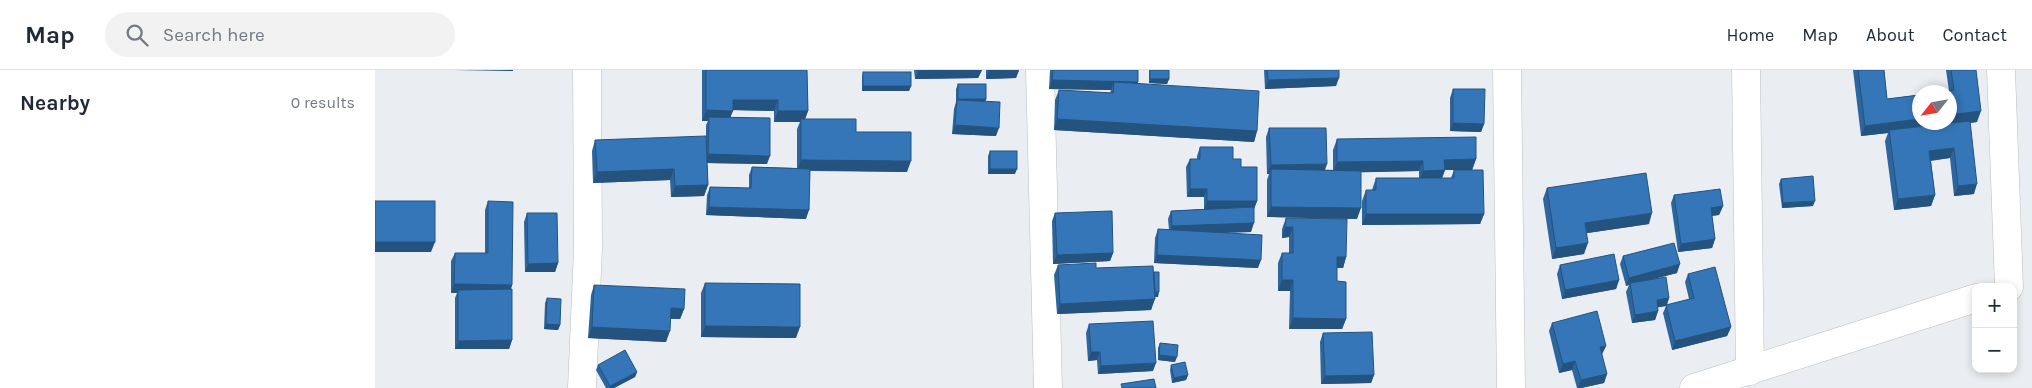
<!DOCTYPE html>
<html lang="en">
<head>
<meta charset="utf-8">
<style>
	:root { --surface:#fff; --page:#f2f2f3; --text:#1f2937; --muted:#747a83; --line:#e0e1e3 }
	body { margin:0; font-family:Karla,sans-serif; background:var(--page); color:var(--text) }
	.controls { position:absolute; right:15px; bottom:15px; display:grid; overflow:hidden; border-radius:10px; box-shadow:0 2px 8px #0003 }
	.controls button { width:45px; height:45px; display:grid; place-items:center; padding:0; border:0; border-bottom:1px solid var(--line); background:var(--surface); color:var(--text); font:25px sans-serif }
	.compass { position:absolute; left:1537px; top:15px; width:45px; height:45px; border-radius:50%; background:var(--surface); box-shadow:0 2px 8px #0003; rotate:239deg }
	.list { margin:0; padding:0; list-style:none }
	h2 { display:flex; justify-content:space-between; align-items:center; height:65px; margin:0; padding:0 20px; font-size:21px }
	h2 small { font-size:16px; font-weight:400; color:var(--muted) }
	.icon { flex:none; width:28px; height:28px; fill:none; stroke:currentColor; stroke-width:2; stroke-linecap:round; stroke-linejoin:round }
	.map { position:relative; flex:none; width:1657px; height:318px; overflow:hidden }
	header { display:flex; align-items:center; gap:30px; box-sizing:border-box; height:70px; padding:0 25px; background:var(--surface); border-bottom:1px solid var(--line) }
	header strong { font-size:24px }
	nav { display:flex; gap:28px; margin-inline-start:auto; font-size:18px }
	.search { width:350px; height:45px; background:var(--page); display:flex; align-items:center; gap:12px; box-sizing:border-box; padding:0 18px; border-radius:28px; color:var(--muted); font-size:19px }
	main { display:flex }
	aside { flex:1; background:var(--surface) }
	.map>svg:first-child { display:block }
</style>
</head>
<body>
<header>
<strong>Map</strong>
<div class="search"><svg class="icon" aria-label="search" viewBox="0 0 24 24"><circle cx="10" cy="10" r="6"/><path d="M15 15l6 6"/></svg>Search here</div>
<nav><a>Home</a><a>Map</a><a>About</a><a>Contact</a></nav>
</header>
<main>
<aside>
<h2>Nearby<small>0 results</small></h2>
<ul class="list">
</ul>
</aside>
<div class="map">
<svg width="1657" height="318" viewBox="0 0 1657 318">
	<rect width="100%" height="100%" fill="#eaeef3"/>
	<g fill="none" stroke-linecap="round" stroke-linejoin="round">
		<defs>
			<g id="minor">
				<path d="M 665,0 L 673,318"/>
				<path d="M 1132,0 L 1136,318"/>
				<path d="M 1371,0 L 1375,301"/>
				<path d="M 1626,0 L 1634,217"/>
				<path d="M 207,318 L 213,178 L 212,0"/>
				<path d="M 1319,318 L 1601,228"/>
			</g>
		</defs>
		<!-- minor casing -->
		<use href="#minor" stroke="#b9bdc1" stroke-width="29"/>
		<!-- minor -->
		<use href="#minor" stroke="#fff" stroke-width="28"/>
	</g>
	<!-- wall -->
	<g fill="#2d659d" fill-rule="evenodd">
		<path d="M 327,0 L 432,0 L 433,41 L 430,49 L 481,62 L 532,102 L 435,101 L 431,149 L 331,145 L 332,125 L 335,117 L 374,118 L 374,105 L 377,97 L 422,98 L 422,59 L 425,52 L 399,52 L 399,41 L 358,40 L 355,47 L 392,94 L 332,93 L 333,115 L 329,126 L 296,127 L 295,110 L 218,113 L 217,81 L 220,70 L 331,68 L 331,55 L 333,51 L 327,51 Z"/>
		<path d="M 539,0 L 607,0 L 603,8 L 540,9 Z"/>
		<path d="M 611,0 L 644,0 L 641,8 L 611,9 Z"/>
		<path d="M 675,0 L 763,0 L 763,13 L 882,61 L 879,72 L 679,60 L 680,30 L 684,20 L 735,23 L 736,20 L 674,19 Z"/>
		<path d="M 774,0 L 794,0 L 794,9 L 792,14 L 774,13 Z"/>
		<path d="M 889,0 L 964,0 L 961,16 L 890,19 Z"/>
		<path d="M 1478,0 L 1509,0 L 1512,29 L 1574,21 L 1571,0 L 1601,0 L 1602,52 L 1595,53 L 1599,124 L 1579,126 L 1575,88 L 1556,91 L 1560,125 L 1556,136 L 1519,140 L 1510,71 L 1513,63 L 1486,66 Z"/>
		<path d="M 488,2 L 536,16 L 534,21 L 487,21 L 487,7 Z"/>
		<path d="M 583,14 L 611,29 L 610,32 L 621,66 L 577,64 L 579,39 L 581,32 L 581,19 Z"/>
		<path d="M 1078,19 L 1109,54 L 1106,62 L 1075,61 L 1075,28 Z"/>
		<path d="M 894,58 L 950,100 L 958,100 L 958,80 L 962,69 L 1101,89 L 1097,100 L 1109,144 L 1105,154 L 987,155 L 987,131 L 991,120 L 997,120 L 1001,108 L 1044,108 L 1044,101 L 986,102 L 982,149 L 892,147 L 892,110 L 894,104 L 892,104 L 891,67 ZM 1070,100 L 1079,100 L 1076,108 L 1067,108 Z"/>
		<path d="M 825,77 L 858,89 L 866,97 L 882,131 L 879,139 L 876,162 L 846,163 L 883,198 L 779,193 L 780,168 L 783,159 L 794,160 L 793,149 L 796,141 L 829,139 L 829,127 L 812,127 L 811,97 L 815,89 L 822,89 L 822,86 Z"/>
		<path d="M 615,81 L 640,104 L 613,104 L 613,86 Z"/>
		<path d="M 1406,109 L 1438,136 L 1407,138 L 1404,114 Z"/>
		<path d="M 1172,118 L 1274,154 L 1212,163 L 1209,184 L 1177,189 L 1168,129 Z"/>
		<path d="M 1299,125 L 1348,136 L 1344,145 L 1337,146 L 1340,169 L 1337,178 L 1303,182 L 1296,133 Z"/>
		<path d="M 113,131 L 137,215 L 136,219 L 137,270 L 134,279 L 80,279 L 80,228 L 82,223 L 76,223 L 76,191 L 80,183 L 110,183 L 110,140 Z"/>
		<path d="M 152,143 L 183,193 L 180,202 L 150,202 L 149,152 Z"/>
		<path d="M 680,143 L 738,183 L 735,191 L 678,194 L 677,151 Z"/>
		<path d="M 911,148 L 971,187 L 968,198 L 962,198 L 962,211 L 971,249 L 967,259 L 914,259 L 915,221 L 903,221 L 903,193 L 907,183 L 914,183 L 914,167 L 907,168 L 907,159 Z"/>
		<path d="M 1248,186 L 1302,203 L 1274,210 L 1294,228 L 1292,235 L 1314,229 L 1310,212 L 1313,204 L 1356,257 L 1352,266 L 1297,280 L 1288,243 L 1291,236 L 1283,237 L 1283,241 L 1280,250 L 1257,253 L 1251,222 L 1254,215 L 1251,216 L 1245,194 Z"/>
		<path d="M 683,195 L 721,198 L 779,202 L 783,227 L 780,227 L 776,240 L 682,244 L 679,205 Z"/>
		<path d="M 1185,195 L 1244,210 L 1241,219 L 1187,229 L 1182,204 Z"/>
		<path d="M 330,213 L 421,268 L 326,267 L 326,223 Z"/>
		<path d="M 219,215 L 309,239 L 305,249 L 295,249 L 291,272 L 213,268 L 216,225 Z"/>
		<path d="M 172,228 L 185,255 L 183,260 L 169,259 L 170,233 Z"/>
		<path d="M 1177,253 L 1231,276 L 1227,284 L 1227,285 L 1232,304 L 1229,313 L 1206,318 L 1202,318 L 1197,300 L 1184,303 L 1174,261 Z"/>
		<path d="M 714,254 L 778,301 L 723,304 L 722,290 L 713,291 L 711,263 Z"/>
		<path d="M 948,263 L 999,305 L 996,313 L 946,314 L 945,272 Z"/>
		<path d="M 785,273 L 800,292 L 783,290 L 783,278 Z"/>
		<path d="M 223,295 L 262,302 L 260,307 L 239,318 L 231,318 L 221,300 Z"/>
		<path d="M 796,295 L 813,305 L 811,310 L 797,313 L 795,300 Z"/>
	</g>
	<!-- shaded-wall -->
	<g fill="#245380">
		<path d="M 79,0 L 138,0 L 138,1 Z"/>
		<path d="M 607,0 L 603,8 L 540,9 L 543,1 Z"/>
		<path d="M 614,0 L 644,0 L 641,8 L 611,9 Z"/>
		<path d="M 964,8 L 961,16 L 890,19 L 893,10 Z"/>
		<path d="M 775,9 L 794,9 L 792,14 L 774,13 Z"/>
		<path d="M 677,10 L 763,12 L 760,21 L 739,12 L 736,20 L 674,19 Z"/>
		<path d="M 488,16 L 536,16 L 534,21 L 487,21 Z"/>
		<path d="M 583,29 L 611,29 L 609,34 L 581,34 Z"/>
		<path d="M 358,30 L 403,30 L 399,41 L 354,40 Z"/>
		<path d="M 331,40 L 358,41 L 354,51 L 334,47 L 333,51 L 327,51 Z"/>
		<path d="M 403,41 L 433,41 L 429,52 L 426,49 L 425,52 L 399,52 Z"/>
		<path d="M 1606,41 L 1602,52 L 1515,63 L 1514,60 L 1513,63 L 1486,66 L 1490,56 L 1544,49 L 1544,52 L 1574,52 L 1574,45 Z"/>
		<path d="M 682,49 L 882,61 L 879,72 L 679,60 Z"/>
		<path d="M 1078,53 L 1109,54 L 1106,62 L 1075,61 Z"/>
		<path d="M 580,55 L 624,58 L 621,66 L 577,64 Z"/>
		<path d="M 1579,78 L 1575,88 L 1550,91 L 1554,81 Z"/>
		<path d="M 333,84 L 395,86 L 392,94 L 330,93 Z"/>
		<path d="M 1101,89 L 1097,100 L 1070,100 L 1066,111 L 1044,111 L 1048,101 L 1069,90 Z"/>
		<path d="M 426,90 L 536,91 L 532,102 L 422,100 Z"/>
		<path d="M 1048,91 L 1044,101 L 958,103 L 962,92 Z"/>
		<path d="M 952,94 L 949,103 L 896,99 L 894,104 L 892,104 L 896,95 Z"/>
		<path d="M 299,99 L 295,110 L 218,113 L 222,102 Z"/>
		<path d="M 615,99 L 642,99 L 640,104 L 613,104 Z"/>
		<path d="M 1602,114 L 1599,124 L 1579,126 L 1583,116 Z"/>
		<path d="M 333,115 L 329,126 L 296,127 L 300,116 Z"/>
		<path d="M 815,119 L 832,119 L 829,127 L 812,127 Z"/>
		<path d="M 1560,125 L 1556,136 L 1519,140 L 1523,129 Z"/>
		<path d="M 832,131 L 882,131 L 879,139 L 829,140 Z"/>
		<path d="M 1440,131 L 1438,136 L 1407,138 L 1408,133 Z"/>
		<path d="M 1348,136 L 1344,145 L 1333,146 L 1336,138 Z"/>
		<path d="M 334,137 L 434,140 L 431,149 L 331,145 Z"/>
		<path d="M 896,137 L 986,138 L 982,149 L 892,147 Z"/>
		<path d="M 1277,143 L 1274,154 L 1206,164 L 1210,153 Z"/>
		<path d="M 991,144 L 1109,144 L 1105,154 L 987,155 Z"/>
		<path d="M 879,153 L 876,162 L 794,164 L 797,156 Z"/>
		<path d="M 910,157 L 918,157 L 914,167 L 907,168 Z"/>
		<path d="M 1340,169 L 1337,178 L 1303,182 L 1306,174 Z"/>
		<path d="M 0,172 L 60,172 L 56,182 L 0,182 Z"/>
		<path d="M 1213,173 L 1209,184 L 1177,189 L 1181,178 Z"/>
		<path d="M 738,183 L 735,191 L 678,194 L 682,185 Z"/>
		<path d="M 782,185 L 886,190 L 883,198 L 779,193 Z"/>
		<path d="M 962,187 L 971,187 L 968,198 L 959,198 Z"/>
		<path d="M 183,193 L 180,202 L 150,202 L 153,194 Z"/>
		<path d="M 1305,194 L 1302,203 L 1255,215 L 1255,213 L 1254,215 L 1251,216 L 1254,208 Z"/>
		<path d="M 907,210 L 918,210 L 915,221 L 903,221 Z"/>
		<path d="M 1244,210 L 1241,219 L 1187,229 L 1190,220 Z"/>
		<path d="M 79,214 L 137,215 L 134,223 L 83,220 L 82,223 L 76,223 Z"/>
		<path d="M 784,222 L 783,227 L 775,227 L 777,223 Z"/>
		<path d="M 1294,228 L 1291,236 L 1279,238 L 1282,230 Z"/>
		<path d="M 780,229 L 776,240 L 682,244 L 685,234 Z"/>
		<path d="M 296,238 L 309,239 L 305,249 L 292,248 Z"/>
		<path d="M 1283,241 L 1280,250 L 1257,253 L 1260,245 Z"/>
		<path d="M 918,248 L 971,249 L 967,259 L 914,259 Z"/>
		<path d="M 171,254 L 185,255 L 183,260 L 169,259 Z"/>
		<path d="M 330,256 L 425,257 L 421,268 L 326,267 Z"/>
		<path d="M 217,257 L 295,261 L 291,272 L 213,268 Z"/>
		<path d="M 1356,257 L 1352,266 L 1297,280 L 1300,271 Z"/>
		<path d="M 137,270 L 134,279 L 80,279 L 83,271 Z"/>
		<path d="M 1231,276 L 1227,284 L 1222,286 L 1225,277 Z"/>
		<path d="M 716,282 L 725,282 L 722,290 L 713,291 Z"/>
		<path d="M 784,285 L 802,287 L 800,292 L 783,290 Z"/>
		<path d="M 1200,291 L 1197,300 L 1184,303 L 1188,294 Z"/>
		<path d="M 781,293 L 778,301 L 723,304 L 726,296 Z"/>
		<path d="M 262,302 L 260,307 L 239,318 L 234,318 L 235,316 Z"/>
		<path d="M 1232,304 L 1229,313 L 1206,318 L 1203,318 L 1206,310 Z"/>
		<path d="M 813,305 L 811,310 L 797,313 L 799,308 Z"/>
		<path d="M 999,305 L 996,313 L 946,314 L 950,306 Z"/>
	</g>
	<!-- building -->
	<g fill="#3476b7" stroke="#245380">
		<path d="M 331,0 L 432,0 L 433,41 L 403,41 L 403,30 L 358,30 L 358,41 L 331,40 Z"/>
		<path d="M 543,0 L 603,0 L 543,1 Z"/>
		<path d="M 678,0 L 763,0 L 763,12 L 677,10 Z"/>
		<rect x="775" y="0" width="19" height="9"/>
		<path d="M 892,0 L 964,0 L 964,8 L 893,10 Z"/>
		<path d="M 1483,0 L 1509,0 L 1512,29 L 1544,25 L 1544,49 L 1490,56 Z"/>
		<path d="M 1576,0 L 1601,0 L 1606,41 L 1574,45 L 1574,22 L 1562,22 L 1579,20 Z"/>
		<rect x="488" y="2" width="48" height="14"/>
		<path d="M 739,12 L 884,21 L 882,61 L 682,49 L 684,20 L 738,23 Z"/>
		<rect x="583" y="14" width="28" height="15"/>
		<path d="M 1078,19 L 1110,19 L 1109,54 L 1078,53 Z"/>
		<path d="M 582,30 L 625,32 L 624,58 L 580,55 Z"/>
		<path d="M 334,47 L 395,48 L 395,86 L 333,84 Z"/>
		<path d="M 426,49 L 481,49 L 481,62 L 536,62 L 536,91 L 426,90 Z"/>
		<path d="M 1595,51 L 1602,114 L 1583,116 L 1579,78 L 1554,81 L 1560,125 L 1523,129 L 1514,60 Z"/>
		<path d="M 894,58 L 951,58 L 952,94 L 896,95 Z"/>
		<path d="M 331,66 L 333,115 L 300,116 L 299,99 L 222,102 L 220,70 Z"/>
		<path d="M 1101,67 L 1101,89 L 1069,90 L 1070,100 L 1048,101 L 1048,91 L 962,92 L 962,69 Z"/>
		<path d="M 825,77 L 858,77 L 858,89 L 866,89 L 866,97 L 882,97 L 882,131 L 832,131 L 832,119 L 815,119 L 815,89 L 825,89 Z"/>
		<rect x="615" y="81" width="27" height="18"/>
		<path d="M 377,97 L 435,99 L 434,140 L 334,137 L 335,117 L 376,118 Z"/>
		<path d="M 896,99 L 986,101 L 986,138 L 896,137 Z"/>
		<path d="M 1079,100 L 1108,100 L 1109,144 L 991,144 L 991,120 L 1001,120 L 1001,108 L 1079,108 Z"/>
		<path d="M 1271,103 L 1277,143 L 1210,153 L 1213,173 L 1181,178 L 1172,118 Z"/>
		<path d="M 1438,106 L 1440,131 L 1408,133 L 1406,109 Z"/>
		<path d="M 1345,119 L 1348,136 L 1336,138 L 1340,169 L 1306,174 L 1299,125 Z"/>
		<rect x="0" y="131" width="60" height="41"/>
		<path d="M 113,131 L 138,132 L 137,215 L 79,214 L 80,183 L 113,183 Z"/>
		<path d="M 879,137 L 879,153 L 797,156 L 796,141 Z"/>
		<path d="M 737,141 L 738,183 L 682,185 L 680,143 Z"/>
		<path d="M 152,143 L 182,143 L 183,193 L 153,194 Z"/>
		<path d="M 911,148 L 972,149 L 971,187 L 962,187 L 962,211 L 971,212 L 971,249 L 918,248 L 918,210 L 907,210 L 907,183 L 918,183 L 918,157 L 910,157 Z"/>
		<path d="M 783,159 L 887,165 L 886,190 L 782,185 Z"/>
		<path d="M 1299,173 L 1305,194 L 1254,208 L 1248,186 Z"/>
		<path d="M 1239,184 L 1244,210 L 1190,220 L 1185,195 Z"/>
		<path d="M 721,193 L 721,198 L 778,196 L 780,229 L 685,234 L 683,195 Z"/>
		<path d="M 1340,197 L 1356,257 L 1300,271 L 1291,235 L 1319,228 L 1313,204 Z"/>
		<path d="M 779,202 L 784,202 L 784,222 L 780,222 Z"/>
		<path d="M 1291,207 L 1294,228 L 1282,230 L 1283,241 L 1260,245 L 1255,213 Z"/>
		<path d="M 330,213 L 425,214 L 425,257 L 330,256 Z"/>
		<path d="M 219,215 L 310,219 L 309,239 L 296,238 L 295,261 L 217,257 Z"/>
		<path d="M 137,219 L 137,270 L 83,271 L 83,220 Z"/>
		<path d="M 172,228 L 186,229 L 185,255 L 171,254 Z"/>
		<path d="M 1222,241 L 1231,276 L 1225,277 L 1232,304 L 1206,310 L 1200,291 L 1188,294 L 1177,253 Z"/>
		<path d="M 778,251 L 781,293 L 726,296 L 725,282 L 716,282 L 714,254 Z"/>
		<path d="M 997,262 L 999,305 L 950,306 L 948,263 Z"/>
		<path d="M 785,273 L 803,275 L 802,287 L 784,285 Z"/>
		<path d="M 250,280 L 262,302 L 235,316 L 223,295 Z"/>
		<path d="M 810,292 L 813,305 L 799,308 L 796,295 Z"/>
		<path d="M 779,309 L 781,318 L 747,318 L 746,314 Z"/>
	</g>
</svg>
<div class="controls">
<button>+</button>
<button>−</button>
</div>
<svg class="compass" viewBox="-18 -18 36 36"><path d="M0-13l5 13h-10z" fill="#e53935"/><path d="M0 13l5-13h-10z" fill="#747a83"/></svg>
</div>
</main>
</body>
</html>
